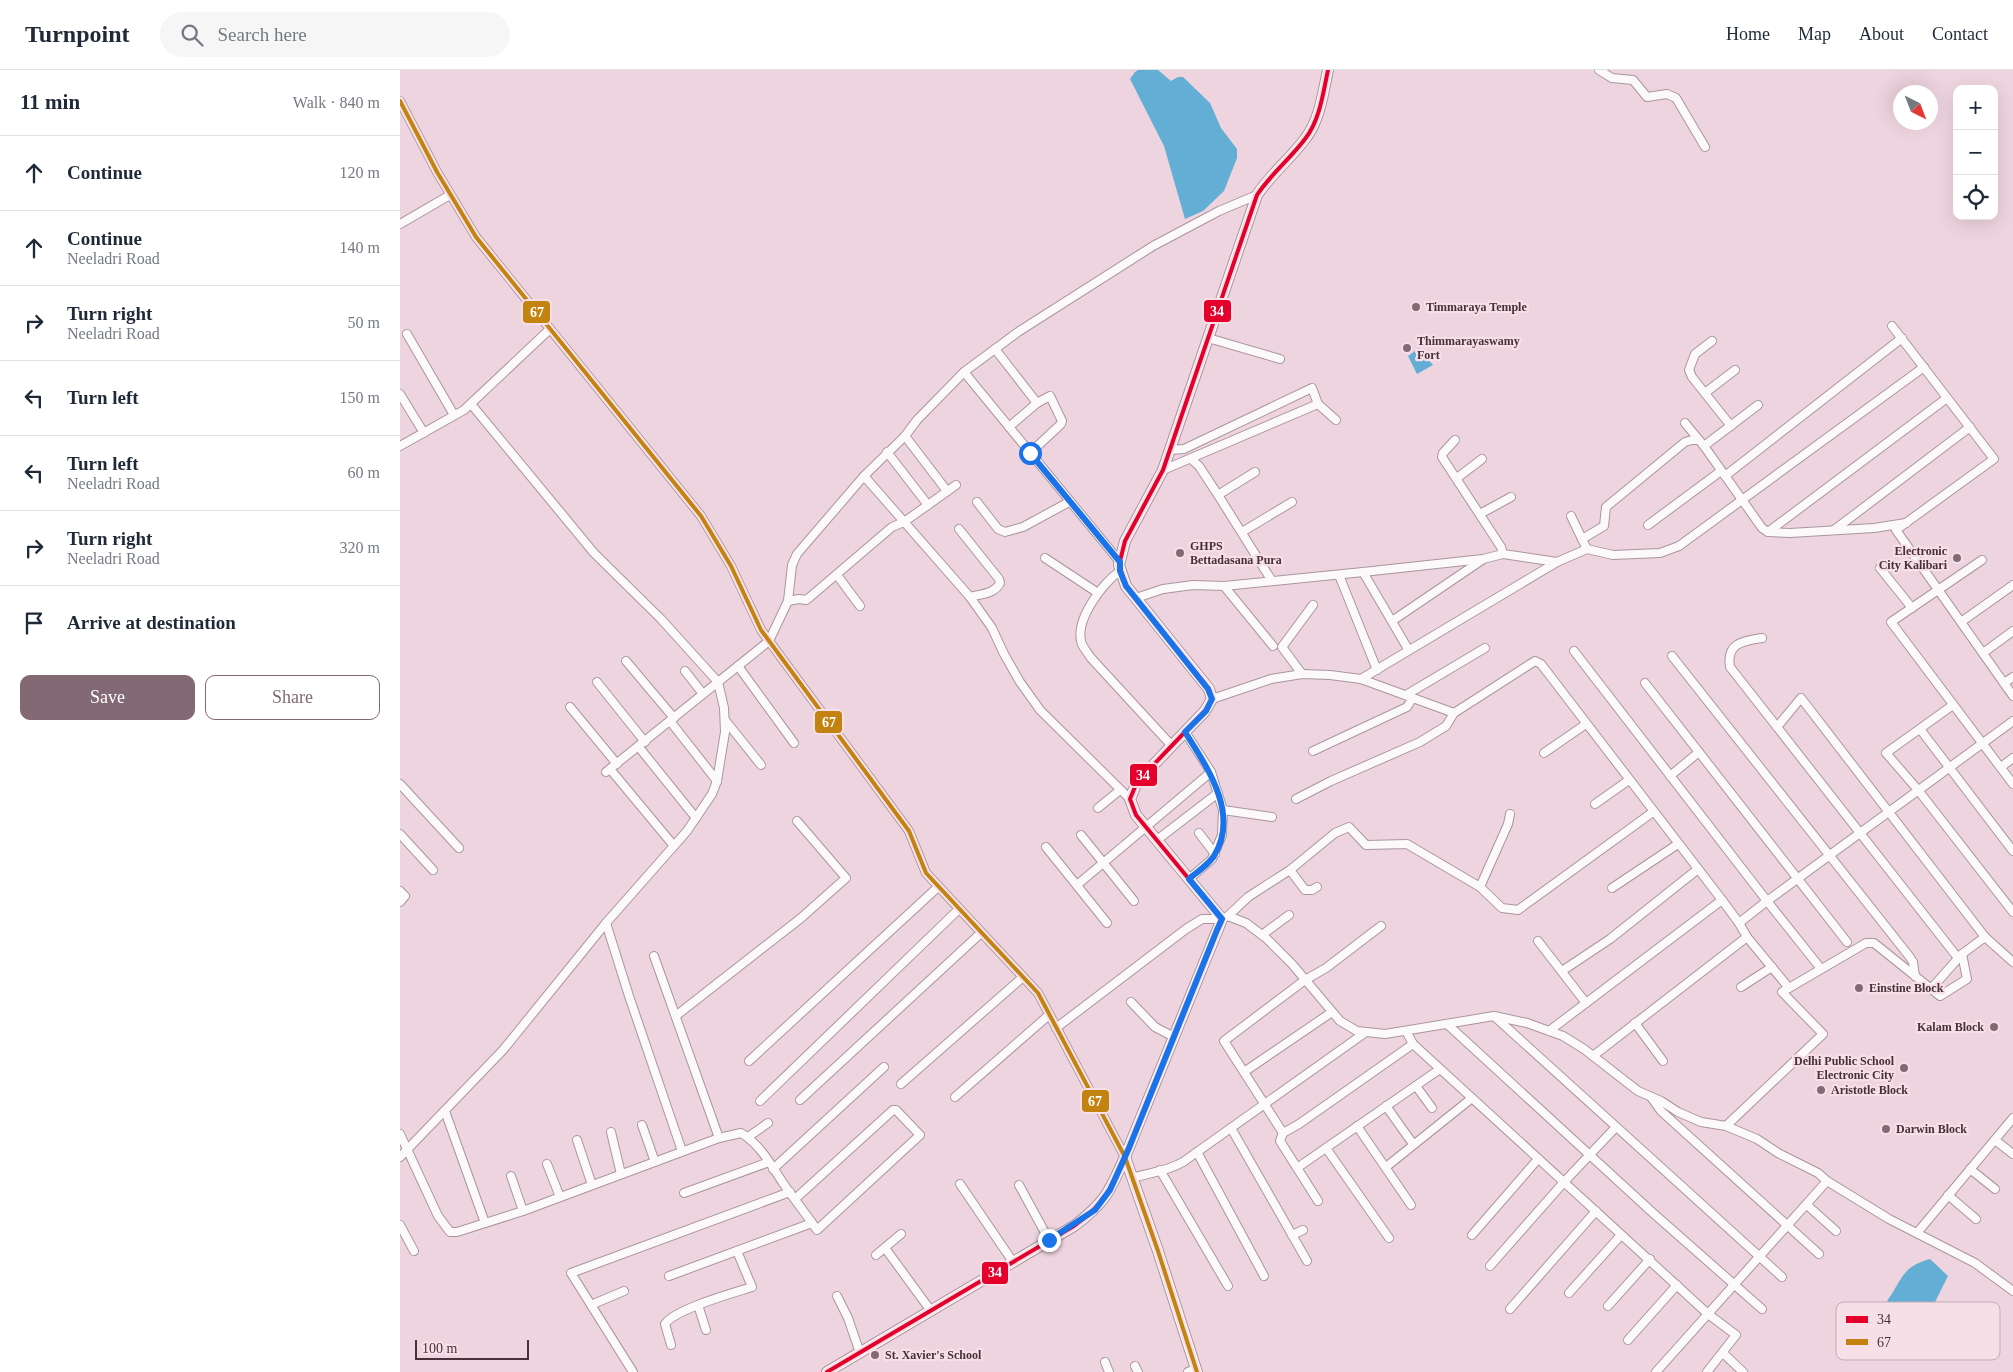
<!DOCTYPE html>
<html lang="en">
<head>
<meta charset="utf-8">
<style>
	:root { --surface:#fff; --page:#f6f6f7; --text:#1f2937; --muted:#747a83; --line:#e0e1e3; --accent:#826974 }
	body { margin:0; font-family:"Times New Roman",serif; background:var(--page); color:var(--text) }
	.controls { position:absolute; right:15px; top:15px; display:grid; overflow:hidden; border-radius:10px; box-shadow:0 5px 20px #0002 }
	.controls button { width:45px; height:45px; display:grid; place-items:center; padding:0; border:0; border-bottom:1px solid var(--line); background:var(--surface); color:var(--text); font:25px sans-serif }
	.compass { position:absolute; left:1493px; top:15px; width:45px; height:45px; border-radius:50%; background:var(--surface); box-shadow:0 5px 20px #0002; rotate:138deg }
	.scale { position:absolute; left:15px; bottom:12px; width:114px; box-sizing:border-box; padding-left:5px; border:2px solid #48303a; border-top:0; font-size:14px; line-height:18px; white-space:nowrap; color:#48303a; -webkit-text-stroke:4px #f7dfe8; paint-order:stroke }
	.stop { position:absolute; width:15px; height:15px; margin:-11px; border:4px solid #1a73e8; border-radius:50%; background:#fff }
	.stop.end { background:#1a73e8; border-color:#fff; box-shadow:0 1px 5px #0008 }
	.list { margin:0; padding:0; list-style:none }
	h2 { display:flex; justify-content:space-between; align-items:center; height:65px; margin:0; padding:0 20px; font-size:21px }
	h2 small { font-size:16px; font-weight:400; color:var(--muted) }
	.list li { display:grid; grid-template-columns:32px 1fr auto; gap:15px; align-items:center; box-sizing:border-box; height:75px; padding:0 20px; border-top:1px solid var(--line) }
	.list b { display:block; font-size:19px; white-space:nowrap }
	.list p { margin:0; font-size:16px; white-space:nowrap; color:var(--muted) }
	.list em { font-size:16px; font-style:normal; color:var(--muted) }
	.actions { display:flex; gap:10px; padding:15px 20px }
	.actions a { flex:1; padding:11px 0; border:1px solid var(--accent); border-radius:10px; text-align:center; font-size:18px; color:var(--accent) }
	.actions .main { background:var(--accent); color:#fff }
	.icon { flex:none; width:28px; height:28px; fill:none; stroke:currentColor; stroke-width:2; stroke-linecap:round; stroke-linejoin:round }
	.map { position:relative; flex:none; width:1613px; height:1302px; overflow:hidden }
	header { display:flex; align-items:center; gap:30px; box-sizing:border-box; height:70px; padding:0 25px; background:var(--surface); border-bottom:1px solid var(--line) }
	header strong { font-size:24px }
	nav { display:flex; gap:28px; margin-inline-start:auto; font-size:18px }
	.search { width:350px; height:45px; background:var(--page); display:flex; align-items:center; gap:12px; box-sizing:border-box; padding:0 18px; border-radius:28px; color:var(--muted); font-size:19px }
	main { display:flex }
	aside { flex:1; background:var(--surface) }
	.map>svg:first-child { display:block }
</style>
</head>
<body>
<header>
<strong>Turnpoint</strong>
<div class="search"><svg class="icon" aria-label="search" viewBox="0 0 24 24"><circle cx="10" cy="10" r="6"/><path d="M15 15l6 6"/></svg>Search here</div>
<nav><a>Home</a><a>Map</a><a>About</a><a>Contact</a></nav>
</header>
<main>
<aside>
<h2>11 min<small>Walk · 840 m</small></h2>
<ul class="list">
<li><svg class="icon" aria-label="ahead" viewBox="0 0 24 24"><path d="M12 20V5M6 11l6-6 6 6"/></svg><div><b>Continue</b></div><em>120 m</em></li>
<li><svg class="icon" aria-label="ahead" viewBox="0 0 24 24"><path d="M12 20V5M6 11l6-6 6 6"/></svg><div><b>Continue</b><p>Neeladri Road</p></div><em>140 m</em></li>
<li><svg class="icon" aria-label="right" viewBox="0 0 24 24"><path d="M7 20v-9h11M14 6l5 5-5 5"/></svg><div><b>Turn right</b><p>Neeladri Road</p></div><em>50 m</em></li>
<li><svg class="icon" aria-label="left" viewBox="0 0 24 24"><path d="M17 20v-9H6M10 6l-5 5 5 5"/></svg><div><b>Turn left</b></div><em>150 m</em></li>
<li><svg class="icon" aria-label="left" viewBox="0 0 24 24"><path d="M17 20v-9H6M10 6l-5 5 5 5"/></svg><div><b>Turn left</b><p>Neeladri Road</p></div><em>60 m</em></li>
<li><svg class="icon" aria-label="right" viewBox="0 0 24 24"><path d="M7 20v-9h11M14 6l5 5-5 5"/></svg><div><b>Turn right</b><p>Neeladri Road</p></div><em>320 m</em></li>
<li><svg class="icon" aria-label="arrive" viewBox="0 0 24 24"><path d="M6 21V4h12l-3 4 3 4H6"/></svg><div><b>Arrive at destination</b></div></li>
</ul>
<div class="actions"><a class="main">Save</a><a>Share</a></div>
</aside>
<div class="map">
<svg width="1613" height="1302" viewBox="0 0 1613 1302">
	<rect width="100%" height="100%" fill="#eed4df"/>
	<!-- water -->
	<g fill="#63aed4">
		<path d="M 738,0 L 758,0 L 771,11 L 778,7 L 783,7 L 810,33 L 821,58 L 837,79 L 837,88 L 824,121 L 803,141 L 785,149 L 764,76 L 730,9 L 735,2 Z"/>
		<path d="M 1019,278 L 1033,295 L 1017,304 L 1008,286 Z"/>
		<path d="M 1530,1189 L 1548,1206 L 1535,1232 L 1525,1239 C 1520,1238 1502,1242 1494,1243 L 1489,1237 L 1491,1233 L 1487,1231 C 1503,1209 1501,1197 1530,1189 Z"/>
	</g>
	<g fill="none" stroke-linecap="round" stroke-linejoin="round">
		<defs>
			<g id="street">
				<path d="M 1199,0 L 1212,8 L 1233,10 L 1247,27 L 1267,24 L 1276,28 L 1305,77"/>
				<path d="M 0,31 L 37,102 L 76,167 L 301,446 L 331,496 L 361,560 L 509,761 L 526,803 L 638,923 L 725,1087"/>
				<path d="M 0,154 L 50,125"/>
				<path d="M 1492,256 L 1594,389 L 1496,460 L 1613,626"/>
				<path d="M 7,264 L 54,345"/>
				<path d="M 808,268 L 880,289"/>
				<path d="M 1312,271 L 1295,284 L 1289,300 L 1292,307 L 1331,356"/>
				<path d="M 595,279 L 637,333"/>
				<path d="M 564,302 L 720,492"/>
				<path d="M 1305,323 L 1335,300"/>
				<path d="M 0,324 L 24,363"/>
				<path d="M 1285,353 L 1299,370"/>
				<path d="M 609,357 L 637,333 L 650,326 L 662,351 L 661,354 L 630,383"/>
				<path d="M 505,366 L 547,421"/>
				<path d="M 1055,370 L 1043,383 L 1042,387 L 1101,477 L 1103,484"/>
				<path d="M 0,376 L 64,340 L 150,259"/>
				<path d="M 1304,376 L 1358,335"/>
				<path d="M 770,380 L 784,379 L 912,318 L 918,334 L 936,350"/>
				<path d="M 487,382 L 528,435"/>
				<path d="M 791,389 L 799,396 L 818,425 L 872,511"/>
				<path d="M 763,400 L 918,334"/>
				<path d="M 464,406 L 570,527 L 592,558 L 604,584 L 620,612 L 640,640 L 730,729"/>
				<path d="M 1325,406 L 1502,268"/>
				<path d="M 1057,408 L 1082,389"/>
				<path d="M 818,425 L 855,402"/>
				<path d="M 577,432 L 598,459 L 605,462 L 623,457 L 669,432"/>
				<path d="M 1080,444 L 1111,427"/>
				<path d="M 1171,446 L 1182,469"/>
				<path d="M 1248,455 L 1321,401"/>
				<path d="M 559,459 L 599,509 L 600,513 C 595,524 580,524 570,527"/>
				<path d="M 1434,460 L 1570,357"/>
				<path d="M 842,462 L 892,432"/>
				<path d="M 1368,462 L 1547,328"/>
				<path d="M 1187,479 L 1213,485 L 1260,483 L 1279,476 L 1524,297"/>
				<path d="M 645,488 L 698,523"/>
				<path d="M 1582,490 L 1491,552 L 1613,714"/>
				<path d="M 1480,498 L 1512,538"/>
				<path d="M 720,501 C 703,513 676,548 681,571 C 682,577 688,583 691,588 L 772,676"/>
				<path d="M 963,502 L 1008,579"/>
				<path d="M 437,505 L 460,536"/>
				<path d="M 939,505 L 977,600"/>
				<path d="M 824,516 L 873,576"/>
				<path d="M 736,528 L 763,519 L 793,515 L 824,516 L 963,502 L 1083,489 L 1103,484 L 1157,492"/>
				<path d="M 388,531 L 399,529 L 406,530 L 410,527 L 492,457 L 504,452 L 556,415"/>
				<path d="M 992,551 L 1082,490"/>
				<path d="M 1561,552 L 1613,515"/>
				<path d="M 1362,568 C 1343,571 1326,573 1330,597 L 1377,657"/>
				<path d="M 1174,581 L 1367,831 L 1418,895"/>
				<path d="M 1583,583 L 1613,561"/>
				<path d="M 1272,586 L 1509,886 L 1513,892 L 1515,906"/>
				<path d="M 226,591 L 274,648"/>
				<path d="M 338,596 L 394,673"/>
				<path d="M 285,601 L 303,624"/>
				<path d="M 902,604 L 882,577 L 913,535"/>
				<path d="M 961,609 L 1157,492 L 1187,479 L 1182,469 L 1204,456 L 1206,437 L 1285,372 L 1292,370 L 1299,370 L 1304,376 L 1362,458 L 1368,462 L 1390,463 L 1474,458 L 1506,453"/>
				<path d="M 197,612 L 245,672"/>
				<path d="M 1245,613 L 1447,872"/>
				<path d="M 1604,613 L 1613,607"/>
				<path d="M 1006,625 L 1085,578"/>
				<path d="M 812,629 L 871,609 L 902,604 L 930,605 L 961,609 L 1054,643"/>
				<path d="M 1553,635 L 1486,683 L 1518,720 L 1613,842"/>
				<path d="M 170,637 L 217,694"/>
				<path d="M 325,650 L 361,695"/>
				<path d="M 270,651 L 317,711"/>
				<path d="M 1520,659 L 1613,781"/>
				<path d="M 238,676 L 296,748"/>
				<path d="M 913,681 L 1007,637 L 1012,629"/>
				<path d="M 1144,683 L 1186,654"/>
				<path d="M 1601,697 L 1613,688"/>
				<path d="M 210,699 L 274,776"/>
				<path d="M 206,702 L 369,571 L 388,531 L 392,495 L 397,484 L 464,406 L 505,366 L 517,350 L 564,302 L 618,262 L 753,176 L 819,141 L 857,125"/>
				<path d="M 1270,706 L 1299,682"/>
				<path d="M 0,714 L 59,778"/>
				<path d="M 896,729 L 931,711 L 1020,672 L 1046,656 L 1054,643 L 1135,591 L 1141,594 L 1322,830"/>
				<path d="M 1195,734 L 1229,710"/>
				<path d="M 698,738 L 720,720"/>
				<path d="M 823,740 L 872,747"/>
				<path d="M 799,763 L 815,784"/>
				<path d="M 0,764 L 33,800"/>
				<path d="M 681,765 L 734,831"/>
				<path d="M 757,770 L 818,723"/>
				<path d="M 646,777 L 707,853"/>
				<path d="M 890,800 L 905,820 L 912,820 L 917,817"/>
				<path d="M 789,809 L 812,789 L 822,765 L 823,740 L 811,702"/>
				<path d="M 677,815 L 811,702 L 785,662"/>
				<path d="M 1080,817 L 1108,754 L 1110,744"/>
				<path d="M 1212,818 L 1278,774"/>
				<path d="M 0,821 L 5,826 L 0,832"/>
				<path d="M 828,846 L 846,853 L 866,868 L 892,894 L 940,951 L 957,961 L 985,964 L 1094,946 L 1127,953 L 1163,966 L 1184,979 L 1238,1021 L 1261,1031 L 1278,1042 L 1301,1052 L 1326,1056 L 1357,1069 L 1378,1083 L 1418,1103 L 1427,1111 L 1489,1149 L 1575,1193 L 1613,1221"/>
				<path d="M 206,853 L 229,926 L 282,1081"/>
				<path d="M 1339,853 L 1347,867 L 1389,918"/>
				<path d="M 981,856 L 926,898 L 905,910 L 824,971 L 883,1063 L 899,1054 L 1013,974"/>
				<path d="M 862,865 L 889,845"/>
				<path d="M 1138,871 L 1186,933"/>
				<path d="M 254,886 L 319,1068"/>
				<path d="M 1558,888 L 1377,657 L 1401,628 L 1585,867"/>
				<path d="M 1162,901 L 1210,869 L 1298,799"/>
				<path d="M 1341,917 L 1372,897"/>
				<path d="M 1531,919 L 1562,884"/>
				<path d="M 731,932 L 755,957 L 774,967"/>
				<path d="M 277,945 L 401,848 L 446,808 L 397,751"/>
				<path d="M 1094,946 L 1382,1207"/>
				<path d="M 1235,953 L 1263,991"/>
				<path d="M 1047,954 L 1253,1143 L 1362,1239"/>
				<path d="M 656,958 L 786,859 L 802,849 L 822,849 L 828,846 L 848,827 L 890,800 L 935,763 L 949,757 L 966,775 L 1007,774 L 1080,817 L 1102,838 L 1118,840 L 1253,742"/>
				<path d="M 1006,961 L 1013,974 L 1308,1244 L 1336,1265 L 1307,1302"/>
				<path d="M 1149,961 L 1322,830 L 1339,853 L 1367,831 L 1613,651"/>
				<path d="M 1193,986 L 1347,867"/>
				<path d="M 349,991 L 538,817"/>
				<path d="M 844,1002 L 932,942"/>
				<path d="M 501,1014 L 623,907"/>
				<path d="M 1016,1016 L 1032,1038"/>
				<path d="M 555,1027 L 649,945"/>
				<path d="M 1251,1027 L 1261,1041 L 1419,1184"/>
				<path d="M 400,1030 L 581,863"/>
				<path d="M 360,1031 L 559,839"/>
				<path d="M 986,1036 L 1013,1074"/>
				<path d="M 45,1041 L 85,1153"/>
				<path d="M 242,1055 L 255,1092"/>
				<path d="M 957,1056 L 1011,1135"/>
				<path d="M 1326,1056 L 1423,964 L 1382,922 L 1466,873 L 1474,873 L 1540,926 L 1567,909 L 1562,884 L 1585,867 L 1613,892"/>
				<path d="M 831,1058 L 907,1191"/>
				<path d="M 211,1062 L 221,1104"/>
				<path d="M 883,1063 L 880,1071 L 918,1131"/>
				<path d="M 0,1064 L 38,1146 L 50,1162 L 57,1162 L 123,1141 L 319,1068 L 341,1063 C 360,1074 371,1095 383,1113 C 394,1129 406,1144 417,1160 L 520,1065 L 496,1040 L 493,1040 L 395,1129"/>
				<path d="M 348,1067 L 368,1053"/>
				<path d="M 177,1070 L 192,1115"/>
				<path d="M 1595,1070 L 1613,1084"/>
				<path d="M 926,1078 L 989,1168"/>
				<path d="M 797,1082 L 864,1206"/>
				<path d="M 0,1087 L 103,980 L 206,853 L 287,761 L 312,724 L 317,711 L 325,662 L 324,638 L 318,612 L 261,549 L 194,483 L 71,334"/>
				<path d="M 147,1094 L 160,1127"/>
				<path d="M 986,1097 L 1072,1028"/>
				<path d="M 897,1098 L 1040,999"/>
				<path d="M 373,1099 L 484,997"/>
				<path d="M 1570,1099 L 1595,1119"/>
				<path d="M 760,1100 L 828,1216"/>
				<path d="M 111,1106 L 123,1141"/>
				<path d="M 732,1108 C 749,1103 768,1101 783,1092 L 966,962"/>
				<path d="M 560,1114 L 613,1192"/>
				<path d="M 619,1115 L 649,1170"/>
				<path d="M 284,1123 L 369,1092"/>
				<path d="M 1548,1125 L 1576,1149"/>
				<path d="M 1407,1135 L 1436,1161"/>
				<path d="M 0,1155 L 14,1181"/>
				<path d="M 1517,1163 L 1613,1048"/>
				<path d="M 892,1165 L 903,1160"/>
				<path d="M 1072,1165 L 1138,1089"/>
				<path d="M 485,1178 L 531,1241"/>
				<path d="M 476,1185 L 501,1164"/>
				<path d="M 1090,1196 L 1164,1112 L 1216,1057"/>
				<path d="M 269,1206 L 412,1153"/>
				<path d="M 1169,1223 L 1221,1165"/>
				<path d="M 437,1226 L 448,1248 L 460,1283"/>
				<path d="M 191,1235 L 224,1221"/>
				<path d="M 298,1235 L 306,1260"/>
				<path d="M 1208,1236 L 1250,1189"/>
				<path d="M 1110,1239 L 1196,1141"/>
				<path d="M 1228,1270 L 1277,1215"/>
				<path d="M 271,1275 L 265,1254 C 275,1239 333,1223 352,1217 L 337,1181"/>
				<path d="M 1323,1283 L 1343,1302"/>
				<path d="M 705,1292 L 709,1302"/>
				<path d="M 735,1296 L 738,1302"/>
				<path d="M 233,1302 L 171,1203 L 390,1122"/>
				<path d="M 788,1302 L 796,1299"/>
				<path d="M 1256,1302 L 1427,1111"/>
			</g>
			<g id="secondary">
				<path d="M 725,1087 L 758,1181 L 797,1302"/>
				<path d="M 427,1302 L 674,1156 C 705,1133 710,1121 725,1087 L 822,849 L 736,745 L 730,729 L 737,712 L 805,641 L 812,629 L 809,619 L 726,516 L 719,495 L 725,471 L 763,400 L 857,125 C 871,104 890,89 905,69 C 920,50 923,23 928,0"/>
			</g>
		</defs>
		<!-- street casing -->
		<use href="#street" stroke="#aa959e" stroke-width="10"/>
		<!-- secondary casing -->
		<use href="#secondary" stroke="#aa959e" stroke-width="12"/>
		<!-- street -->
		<use href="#street" stroke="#fcf9fa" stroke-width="8"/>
		<!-- secondary -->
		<use href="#secondary" stroke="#fcf9fa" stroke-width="10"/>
		<defs>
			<path id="bus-1" d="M 427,1302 L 674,1156 C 705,1133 710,1121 725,1087 L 822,849 L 736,745 L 730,729 L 737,712 L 805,641 L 812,629 L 809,619 L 726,516 L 719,495 L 725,471 L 763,400 L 857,125 C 871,104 890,89 905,69 C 920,50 923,23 928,0"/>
			<path id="bus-2" d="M 0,31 L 37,102 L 76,167 L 301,446 L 331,496 L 361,560 L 509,761 L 526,803 L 638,923 L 725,1087 L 758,1181 L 797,1302"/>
		</defs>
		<!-- bus-1 casing -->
		<use href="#bus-1" stroke="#f7dfe8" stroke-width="8"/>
		<!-- bus-2 casing -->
		<use href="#bus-2" stroke="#f7dfe8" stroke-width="8"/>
		<!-- bus-1 -->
		<use href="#bus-1" stroke="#e4002b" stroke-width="4"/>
		<!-- bus-2 -->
		<use href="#bus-2" stroke="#c28311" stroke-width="4"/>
	</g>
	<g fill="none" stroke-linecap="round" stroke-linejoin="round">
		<!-- route -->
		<path stroke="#1a73e8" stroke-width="6" d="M 630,383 L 720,492 L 720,501 L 726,516 L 808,619 L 812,629 L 806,641 L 785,662 C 807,697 840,744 814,786 C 808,795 797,802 789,809 L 822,849 L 817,860 L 729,1078 L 710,1120 L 695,1140 L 649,1170"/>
	</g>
	<!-- markers -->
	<g fill="#826974" stroke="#f7dfe8" stroke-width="2">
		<circle cx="1016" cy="237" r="5"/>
		<circle cx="1007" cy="278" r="5"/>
		<circle cx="780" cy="483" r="5"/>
		<circle cx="1557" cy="488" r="5"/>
		<circle cx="1459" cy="918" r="5"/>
		<circle cx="1594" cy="957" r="5"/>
		<circle cx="1504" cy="998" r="5"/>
		<circle cx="1421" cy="1020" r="5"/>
		<circle cx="1486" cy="1059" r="5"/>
		<circle cx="475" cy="1285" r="5"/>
	</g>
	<g text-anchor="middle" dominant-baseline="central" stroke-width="4.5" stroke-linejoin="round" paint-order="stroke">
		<!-- poi labels -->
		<g font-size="12" font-weight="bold" fill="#48303a" stroke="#f7dfe8" text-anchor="start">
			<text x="1026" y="237">Timmaraya Temple</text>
			<text x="1017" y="271">Thimmarayaswamy<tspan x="1017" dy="14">Fort</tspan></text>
			<text x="790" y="476">GHPS<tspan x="790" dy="14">Bettadasana Pura</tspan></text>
			<text x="1547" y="481" text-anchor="end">Electronic<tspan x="1547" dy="14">City Kalibari</tspan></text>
			<text x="1469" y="918">Einstine Block</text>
			<text x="1584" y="957" text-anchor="end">Kalam Block</text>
			<text x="1494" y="991" text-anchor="end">Delhi Public School<tspan x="1494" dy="14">Electronic City</tspan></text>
			<text x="1431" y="1020">Aristotle Block</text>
			<text x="1496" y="1059">Darwin Block</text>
			<text x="485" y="1285">St. Xavier's School</text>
		</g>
	</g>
	<!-- legend -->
	<rect x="1436" y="1232" width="164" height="58" rx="8" fill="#f7dfe8" stroke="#c2aab4" stroke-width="1"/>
	<rect x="1446" y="1246" width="22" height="7" fill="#e4002b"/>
	<rect x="1446" y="1269" width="22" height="6" fill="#c28311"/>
	<g font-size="14" fill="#48303a">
		<text x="1477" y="1254">34</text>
		<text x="1477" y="1277">67</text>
	</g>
	<g stroke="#f7dfe8" stroke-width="2">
		<rect x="803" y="229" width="29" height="24" rx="5" fill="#e4002b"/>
		<rect x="122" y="230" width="29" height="24" rx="5" fill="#c28311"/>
		<rect x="414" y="640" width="29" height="24" rx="5" fill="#c28311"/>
		<rect x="729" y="693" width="29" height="24" rx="5" fill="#e4002b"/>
		<rect x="681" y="1019" width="29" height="24" rx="5" fill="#c28311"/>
		<rect x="581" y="1191" width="28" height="24" rx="5" fill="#e4002b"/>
	</g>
	<g font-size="14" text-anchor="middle" font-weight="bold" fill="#fff">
		<text x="817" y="246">34</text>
		<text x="137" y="247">67</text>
		<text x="429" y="657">67</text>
		<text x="743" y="710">34</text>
		<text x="695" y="1036">67</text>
		<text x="595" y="1207">34</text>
	</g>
</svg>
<div class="controls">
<button>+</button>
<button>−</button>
<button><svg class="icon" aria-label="locate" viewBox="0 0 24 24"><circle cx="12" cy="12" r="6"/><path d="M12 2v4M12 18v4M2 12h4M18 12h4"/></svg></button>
</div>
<svg class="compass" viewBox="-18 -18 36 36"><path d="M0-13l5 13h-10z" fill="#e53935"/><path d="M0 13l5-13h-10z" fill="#747a83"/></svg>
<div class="scale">100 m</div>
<div class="stop" style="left:630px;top:383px"></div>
<div class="stop end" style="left:649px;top:1170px"></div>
</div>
</main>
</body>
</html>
